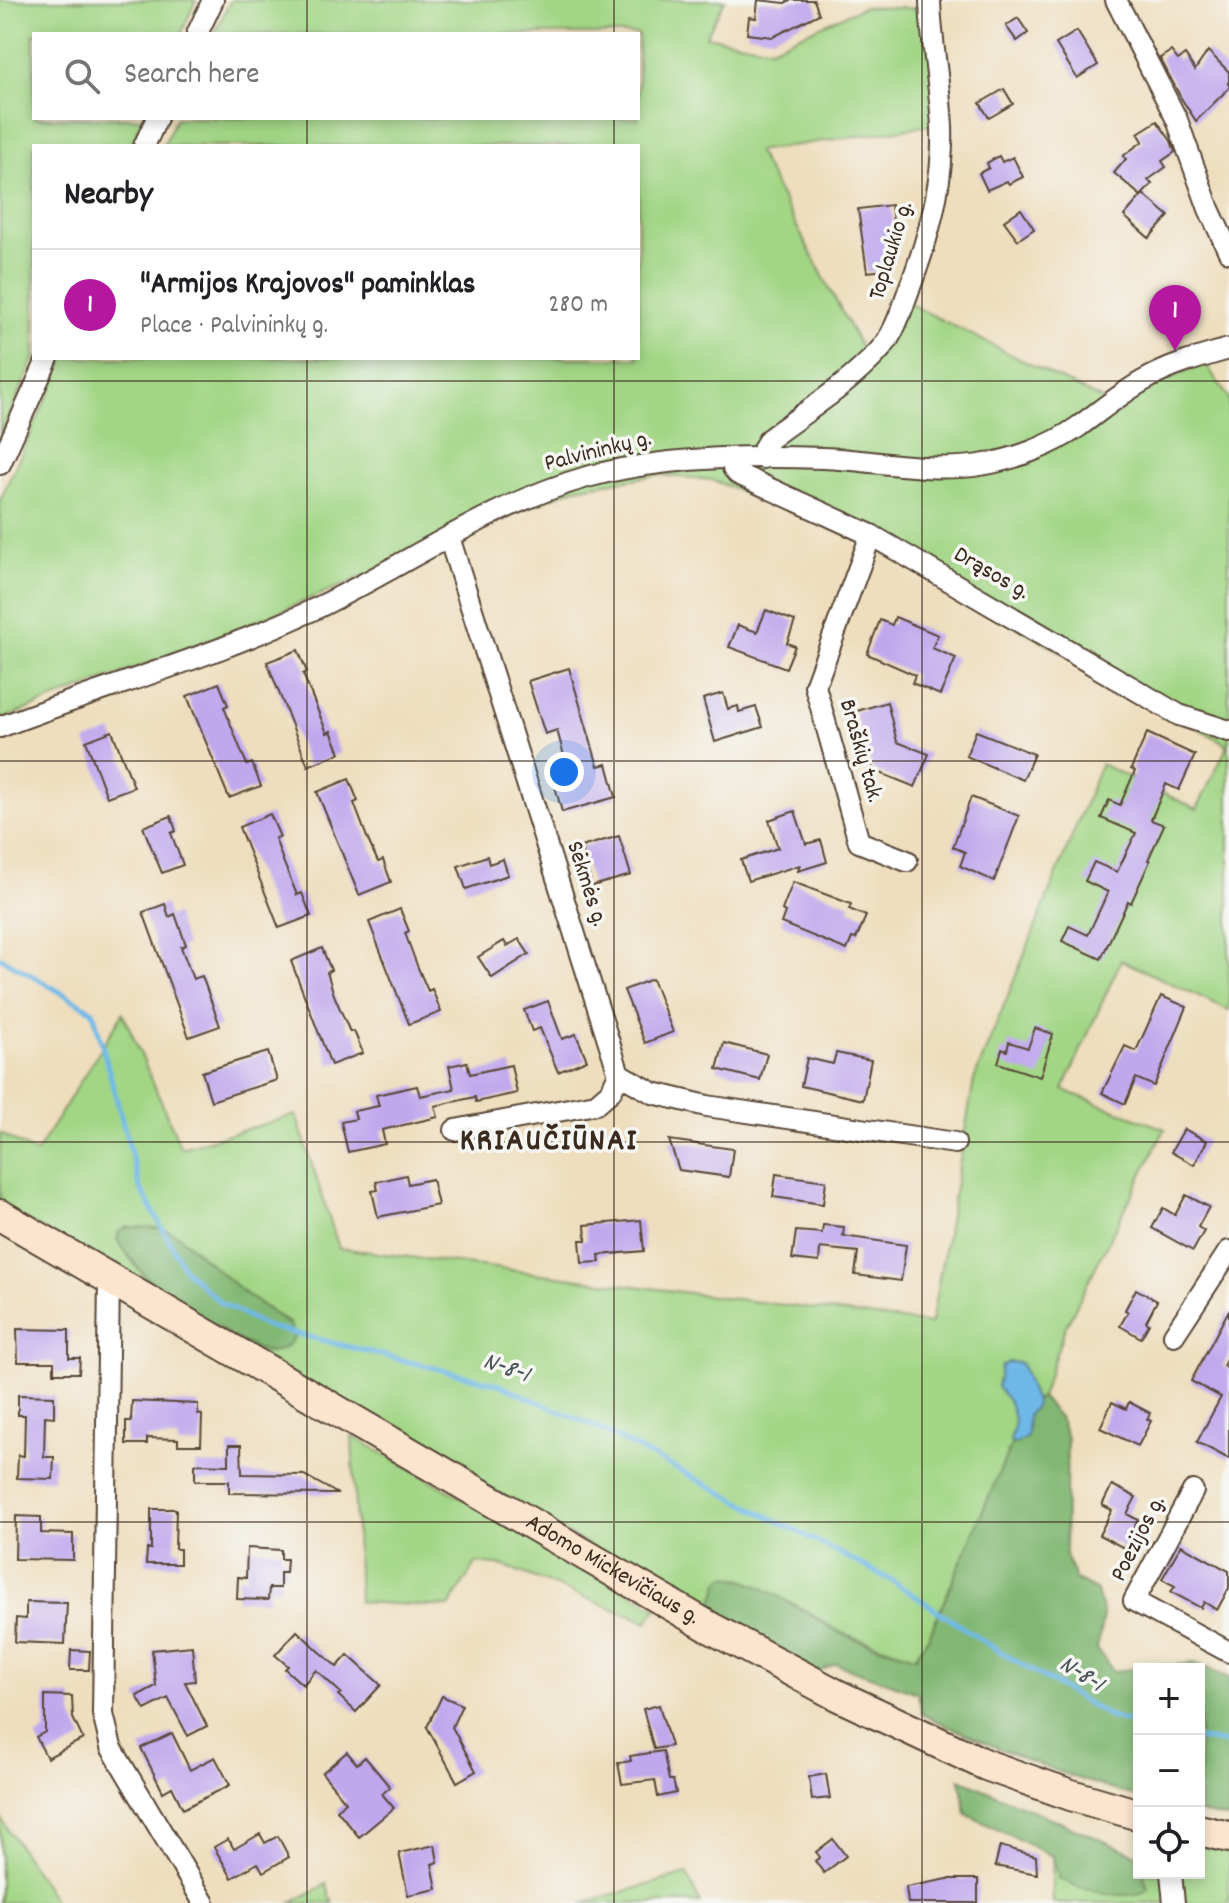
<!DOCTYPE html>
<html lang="en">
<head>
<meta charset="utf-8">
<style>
	:root { --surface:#fff; --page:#f2f2f2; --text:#202124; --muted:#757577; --line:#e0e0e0; --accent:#b5179e }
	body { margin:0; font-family:Dekko,sans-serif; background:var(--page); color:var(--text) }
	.controls { position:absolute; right:24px; bottom:24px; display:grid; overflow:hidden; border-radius:0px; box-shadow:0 4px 12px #0003 }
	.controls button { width:72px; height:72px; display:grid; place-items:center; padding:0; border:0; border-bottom:2px solid var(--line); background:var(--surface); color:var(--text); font:40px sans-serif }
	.you { position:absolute; left:564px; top:772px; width:28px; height:28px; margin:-20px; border:6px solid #fff; border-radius:50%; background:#1a73e8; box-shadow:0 0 0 12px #1a73e833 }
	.badge { display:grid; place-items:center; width:52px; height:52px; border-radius:50%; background:var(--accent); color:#fff; font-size:26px; font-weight:700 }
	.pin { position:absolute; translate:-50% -66px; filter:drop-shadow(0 2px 4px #0008) }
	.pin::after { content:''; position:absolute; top:42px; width:28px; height:24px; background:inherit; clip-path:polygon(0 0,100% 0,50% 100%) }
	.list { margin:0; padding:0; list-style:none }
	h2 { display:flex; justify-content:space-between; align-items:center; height:104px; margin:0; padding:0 32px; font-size:34px }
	h2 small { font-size:26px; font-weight:400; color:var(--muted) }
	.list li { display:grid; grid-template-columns:52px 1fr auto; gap:24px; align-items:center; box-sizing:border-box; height:112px; padding:0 32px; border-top:2px solid var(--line) }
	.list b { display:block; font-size:30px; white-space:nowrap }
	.list p { margin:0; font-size:26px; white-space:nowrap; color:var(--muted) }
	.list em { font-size:26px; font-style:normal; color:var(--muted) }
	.icon { flex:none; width:44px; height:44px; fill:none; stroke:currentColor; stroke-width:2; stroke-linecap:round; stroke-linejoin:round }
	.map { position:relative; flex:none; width:1229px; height:1903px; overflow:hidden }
	.search { position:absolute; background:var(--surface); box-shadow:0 4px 12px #0003; left:32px; top:32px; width:608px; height:88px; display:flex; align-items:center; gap:20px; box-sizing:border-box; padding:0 28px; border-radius:0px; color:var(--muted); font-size:30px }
	.panel { position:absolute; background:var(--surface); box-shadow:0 4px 12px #0003; left:32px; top:144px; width:608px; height:216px; border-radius:0px }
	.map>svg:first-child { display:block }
</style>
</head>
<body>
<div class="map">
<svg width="1229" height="1903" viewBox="0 0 1229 1903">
	<rect width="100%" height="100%" fill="#f6f6f2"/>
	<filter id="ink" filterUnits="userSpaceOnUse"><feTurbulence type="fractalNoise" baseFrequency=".0125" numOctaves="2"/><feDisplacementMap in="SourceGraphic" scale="16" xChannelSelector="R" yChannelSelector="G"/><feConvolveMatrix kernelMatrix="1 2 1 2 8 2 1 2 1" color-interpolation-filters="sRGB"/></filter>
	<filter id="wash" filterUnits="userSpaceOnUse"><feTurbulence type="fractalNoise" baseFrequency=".006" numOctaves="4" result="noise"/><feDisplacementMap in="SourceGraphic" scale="32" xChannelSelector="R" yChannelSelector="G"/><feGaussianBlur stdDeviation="1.8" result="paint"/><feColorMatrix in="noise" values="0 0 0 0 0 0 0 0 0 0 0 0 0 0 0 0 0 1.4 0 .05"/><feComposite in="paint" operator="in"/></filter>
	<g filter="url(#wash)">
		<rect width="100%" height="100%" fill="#eedebe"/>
		<!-- green -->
		<g fill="#a2d685" stroke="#6e8052" stroke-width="2" fill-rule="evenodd">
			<path d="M 0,0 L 196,0 L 181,34 L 34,34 L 34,118 L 143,118 L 131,146 L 34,146 L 35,358 L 0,435 Z"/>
			<path d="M 231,0 L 725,0 L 706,36 L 771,48 L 863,7 L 928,9 L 938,124 L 757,151 L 863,352 L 898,298 L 1116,407 L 1156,384 L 1205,363 L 1229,398 L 1229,1010 L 1121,960 L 1063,1090 L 1165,1129 L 1064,1330 L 1041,1397 L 1029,1404 L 929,1636 L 915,1657 L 839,1632 L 807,1611 L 739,1578 L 709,1615 L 0,1205 L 0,1133 L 36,1153 L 123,1013 L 181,1148 L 296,1115 L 339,1248 L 931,1324 L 974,1080 L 1101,764 L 1197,809 L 1228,745 L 857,538 L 712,480 L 658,475 L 575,488 L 237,629 L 0,720 L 0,500 L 65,358 L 638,358 L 638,146 L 163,146 L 176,118 L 638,118 L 638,34 L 214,34 ZM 244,1293 L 290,1324 L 266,1352 Z"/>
			<path d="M 352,1436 L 657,1608 L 647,1622 L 505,1566 L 476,1563 L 449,1607 L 359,1602 Z"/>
			<path d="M 0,1817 L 56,1903 L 0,1903 Z"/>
			<path d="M 1199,1846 L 1229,1852 L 1229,1903 L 1053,1903 L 1052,1856 L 1060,1879 L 1148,1889 L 1143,1873 L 1199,1873 Z"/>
			<path d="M 687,1874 L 700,1903 L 582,1903 Z"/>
			<path d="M 326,1884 L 333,1903 L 291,1903 Z"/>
		</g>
		<!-- forest -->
		<g fill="#81b772" stroke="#5e7048" stroke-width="2">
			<path d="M 127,1227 L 161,1228 L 178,1235 L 244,1293 L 290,1325 L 294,1337 C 287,1348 277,1354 263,1351 C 246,1347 160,1293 148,1279 C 136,1268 127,1253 117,1240 L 119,1232 Z"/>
			<path d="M 1041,1397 L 1059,1417 L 1067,1438 L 1065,1553 L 1075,1579 L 1097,1591 L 1103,1615 L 1097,1649 L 1113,1671 L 1195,1663 L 1229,1678 L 1229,1819 L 1199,1812 L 1199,1669 L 1139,1669 L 1139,1797 C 1063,1777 993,1747 922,1714 L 918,1693 L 836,1664 L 818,1672 L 709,1615 L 719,1582 L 726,1576 C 767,1583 802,1612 838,1631 C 861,1643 890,1649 915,1657 L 929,1636 L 1029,1403 Z"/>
			<path d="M 960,1779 L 1139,1856 L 1139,1873 L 1143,1873 L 1148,1889 C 1131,1903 1083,1890 1060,1879 L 1052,1856 L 966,1814 Z"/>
		</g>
		<!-- water -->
		<path fill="#6eb8e7" stroke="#547182" stroke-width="2" d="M 1009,1362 L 1021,1363 L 1036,1405 L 1028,1415 L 1027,1437 L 1015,1444 L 1010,1442 L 1015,1422 L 1009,1402 L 997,1387 L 1001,1366 Z"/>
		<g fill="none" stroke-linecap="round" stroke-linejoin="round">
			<!-- stream -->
			<g stroke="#6eb8e7" stroke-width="5">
				<path d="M 0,957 L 93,1011 L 140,1187 L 185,1270 L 221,1303 L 265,1326 L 495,1383 L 592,1425 L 891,1580 L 991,1646 L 1112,1718 L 1139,1724"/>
				<path d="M 1199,1739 L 1229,1744"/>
			</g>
		</g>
		<g id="blocks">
			<!-- building -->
			<g fill="#c0a8ed">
				<path d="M 758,0 L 785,3 L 791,0 L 814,0 L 819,14 L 773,37 L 747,34 L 749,17 L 756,18 Z"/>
				<path d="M 1018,18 L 1028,33 L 1017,41 L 1006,26 Z"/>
				<path d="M 1077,31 L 1098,65 L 1077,78 L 1056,44 Z"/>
				<path d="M 1171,51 L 1178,60 L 1185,55 L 1195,70 L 1208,51 L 1229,72 L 1229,88 L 1196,121 L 1181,98 L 1160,58 Z"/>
				<path d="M 1004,89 L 1013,104 L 989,118 L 980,103 Z"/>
				<path d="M 1157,121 L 1171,141 L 1175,152 L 1162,161 L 1166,167 L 1148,180 L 1152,184 L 1141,196 L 1114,173 L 1126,159 L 1123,156 L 1143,141 L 1138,133 Z"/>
				<path d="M 999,156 L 1002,162 L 1013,157 L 1023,177 L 1009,184 L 1007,181 L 987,190 L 979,173 L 989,168 L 987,163 Z"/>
				<path d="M 1143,194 L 1169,216 L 1149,238 L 1124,216 Z"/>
				<path d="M 891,205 L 897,254 L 887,270 L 867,272 L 858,209 Z"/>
				<path d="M 1021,209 L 1034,229 L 1018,240 L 1004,221 Z"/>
				<path d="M 766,610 L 795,621 L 787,643 L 795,646 L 786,668 L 729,647 L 738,625 L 757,632 Z"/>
				<path d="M 895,617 L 938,635 L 932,648 L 956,658 L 940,695 L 912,683 L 915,675 L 867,654 L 880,620 L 892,625 Z"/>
				<path d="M 298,650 L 307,672 L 303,674 L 318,711 L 327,733 L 331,731 L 340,753 L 308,766 L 267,662 Z"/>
				<path d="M 569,668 L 598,766 L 607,764 L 616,797 L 562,812 L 553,779 L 569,774 L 557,730 L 545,734 L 528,681 Z"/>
				<path d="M 219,683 L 228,705 L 224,707 L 238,743 L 247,765 L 252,763 L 261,786 L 229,798 L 187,696 Z"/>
				<path d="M 723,693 L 728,709 L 738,706 L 739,712 L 756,707 L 763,727 L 715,742 L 703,699 Z"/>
				<path d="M 887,702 L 897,742 L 929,754 L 915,787 L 873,770 L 854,712 Z"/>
				<path d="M 112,731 L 134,787 L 107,797 L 86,741 Z"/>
				<path d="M 976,731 L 1034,754 L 1023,780 L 966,756 Z"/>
				<path d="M 1147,733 L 1195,755 L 1179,790 L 1166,784 L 1151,820 L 1164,825 L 1148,860 L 1150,861 L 1131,903 L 1128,901 L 1101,959 L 1062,941 L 1069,926 L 1088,935 L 1108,892 L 1085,881 L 1094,862 L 1117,872 L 1136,833 L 1101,818 L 1109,800 L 1120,805 L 1135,771 L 1131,769 Z"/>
				<path d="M 349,779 L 358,801 L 354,803 L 368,840 L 378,862 L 383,860 L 391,882 L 359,895 L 317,792 Z"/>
				<path d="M 971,797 L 1019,816 L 994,881 L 960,866 L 965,852 L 953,847 Z"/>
				<path d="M 795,811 L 806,844 L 821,840 L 827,862 L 798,871 L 800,865 L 748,881 L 741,860 L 778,848 L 769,820 Z"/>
				<path d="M 270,814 L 280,837 L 275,838 L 283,861 L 297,895 L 302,893 L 311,916 L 279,928 L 239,827 Z"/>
				<path d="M 171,816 L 176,831 L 171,833 L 183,865 L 162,873 L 143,827 Z"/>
				<path d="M 619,836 L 631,875 L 592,886 L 581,847 Z"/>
				<path d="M 487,856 L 489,864 L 503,859 L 508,875 L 466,889 L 458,866 Z"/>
				<path d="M 793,882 L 851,904 L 849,909 L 866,916 L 856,939 L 852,938 L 847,950 L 781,923 L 785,912 L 782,910 Z"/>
				<path d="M 165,904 L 169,917 L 175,914 L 186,945 L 181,947 L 193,979 L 202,976 L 220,1026 L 189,1037 L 143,912 Z"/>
				<path d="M 400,909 L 409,931 L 405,933 L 418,968 L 428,991 L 432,989 L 441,1012 L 409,1024 L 369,922 Z"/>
				<path d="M 519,939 L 529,954 L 492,978 L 478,957 L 504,941 L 507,946 Z"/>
				<path d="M 322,948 L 331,970 L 327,972 L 334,995 L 350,1032 L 354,1031 L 363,1053 L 331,1065 L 291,961 Z"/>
				<path d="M 652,979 L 673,1032 L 645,1043 L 624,990 Z"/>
				<path d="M 1161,996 L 1187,1007 L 1154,1086 L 1136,1078 L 1125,1104 L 1102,1093 L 1125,1046 L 1136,1051 Z"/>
				<path d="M 548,1001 L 562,1039 L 576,1034 L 587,1060 L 558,1072 L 540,1028 L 532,1031 L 524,1010 Z"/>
				<path d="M 1035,1028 L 1053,1034 L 1040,1077 L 998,1063 L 1002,1049 L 1007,1051 L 1009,1042 L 1028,1048 Z"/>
				<path d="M 724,1043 L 767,1054 L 760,1080 L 717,1069 Z"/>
				<path d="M 268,1052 L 277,1080 L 211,1101 L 202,1072 Z"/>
				<path d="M 836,1053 L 871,1060 L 863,1100 L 801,1086 L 807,1058 L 833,1064 Z"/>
				<path d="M 467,1062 L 470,1074 L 511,1065 L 517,1093 L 476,1102 L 475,1097 L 435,1106 L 438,1117 L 382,1130 L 385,1144 L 348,1152 L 341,1122 L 356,1119 L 354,1111 L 379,1106 L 376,1095 L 417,1086 L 420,1096 L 454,1089 L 449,1066 Z"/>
				<path d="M 1184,1129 L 1207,1141 L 1194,1165 L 1171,1152 Z"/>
				<path d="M 669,1140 L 733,1149 L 729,1177 L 679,1170 Z"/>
				<path d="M 776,1174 L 826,1181 L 823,1204 L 773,1197 Z"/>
				<path d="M 406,1175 L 408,1184 L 432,1179 L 438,1205 L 378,1217 L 372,1191 L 378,1190 L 376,1182 Z"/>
				<path d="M 1186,1195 L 1209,1207 L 1198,1227 L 1204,1231 L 1193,1251 L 1152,1228 L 1163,1208 L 1175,1215 Z"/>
				<path d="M 641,1220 L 644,1251 L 599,1255 L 600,1262 L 582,1263 L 580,1240 L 586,1240 L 585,1225 Z"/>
				<path d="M 823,1225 L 844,1227 L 843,1236 L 906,1245 L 901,1281 L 855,1275 L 858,1252 L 820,1248 L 819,1262 L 792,1259 L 796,1231 L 822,1233 Z"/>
				<path d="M 1136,1289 L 1157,1301 L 1146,1322 L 1149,1324 L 1141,1338 L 1120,1326 L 1128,1312 L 1125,1310 Z"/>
				<path d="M 1229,1310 L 1229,1354 L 1223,1366 L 1229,1369 L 1229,1459 L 1197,1442 L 1221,1397 L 1191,1381 Z"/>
				<path d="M 17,1329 L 69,1330 L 69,1358 L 80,1358 L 79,1373 L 54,1373 L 54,1362 L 18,1362 Z"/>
				<path d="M 18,1395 L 54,1396 L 54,1417 L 45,1416 L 44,1457 L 54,1457 L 53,1479 L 17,1478 L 18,1455 L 24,1456 L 25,1415 L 18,1415 Z"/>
				<path d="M 132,1401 L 198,1404 L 198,1414 L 202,1415 L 201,1445 L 178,1445 L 178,1439 L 147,1438 L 147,1444 L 126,1444 L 126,1421 L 131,1421 Z"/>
				<path d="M 1112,1402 L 1126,1409 L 1129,1402 L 1150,1413 L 1147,1419 L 1151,1421 L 1138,1446 L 1100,1428 Z"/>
				<path d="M 229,1445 L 241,1445 L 242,1474 L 304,1475 L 338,1494 L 229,1493 L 229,1481 L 195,1481 L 195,1464 L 229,1465 Z"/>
				<path d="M 1112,1485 L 1136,1497 L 1127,1514 L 1138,1520 L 1124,1548 L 1099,1535 L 1112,1510 L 1102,1505 Z"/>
				<path d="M 151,1509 L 176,1509 L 175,1549 L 180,1549 L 180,1564 L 146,1564 L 147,1549 L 151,1549 Z"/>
				<path d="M 16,1516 L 41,1517 L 41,1533 L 73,1534 L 73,1560 L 15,1559 Z"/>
				<path d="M 1181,1545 L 1229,1571 L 1229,1588 L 1217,1610 L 1204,1602 L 1201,1608 L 1171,1592 L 1175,1586 L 1162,1579 Z"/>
				<path d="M 247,1548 L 281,1550 L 281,1559 L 287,1559 L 286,1573 L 280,1573 L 280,1588 L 269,1588 L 268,1600 L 237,1599 L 238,1577 L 246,1578 Z"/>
				<path d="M 26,1602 L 67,1603 L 65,1644 L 15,1642 L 16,1618 L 26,1619 Z"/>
				<path d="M 297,1631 L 337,1667 L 348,1655 L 381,1685 L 356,1712 L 338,1695 L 341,1693 L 316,1670 L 303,1685 L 285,1669 L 288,1666 L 275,1655 Z"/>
				<path d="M 192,1646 L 195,1681 L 185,1682 L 207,1726 L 188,1736 L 168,1698 L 145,1710 L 137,1696 L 156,1686 L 152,1650 Z"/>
				<path d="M 71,1650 L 90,1651 L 89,1670 L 70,1670 Z"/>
				<path d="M 45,1695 L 72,1696 L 73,1718 L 83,1739 L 47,1758 L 36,1737 L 45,1732 Z"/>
				<path d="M 442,1696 L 462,1705 L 452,1727 L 476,1771 L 457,1782 L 427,1727 Z"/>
				<path d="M 659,1705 L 671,1746 L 654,1749 L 643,1709 Z"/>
				<path d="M 172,1733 L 190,1770 L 215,1757 L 230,1785 L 183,1809 L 172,1787 L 163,1792 L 141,1748 Z"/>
				<path d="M 663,1751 L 669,1780 L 673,1780 L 676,1793 L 658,1797 L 655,1780 L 622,1784 L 618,1763 L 631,1761 L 630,1756 Z"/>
				<path d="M 347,1752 L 357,1764 L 365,1757 L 390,1787 L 382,1794 L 394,1808 L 359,1837 L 337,1810 L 346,1802 L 322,1773 Z"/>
				<path d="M 826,1774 L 830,1798 L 812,1800 L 809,1777 Z"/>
				<path d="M 260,1834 L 265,1843 L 278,1836 L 289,1857 L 263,1872 L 258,1863 L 232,1878 L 214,1847 L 228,1839 L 234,1849 Z"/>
				<path d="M 833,1839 L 846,1856 L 824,1873 L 815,1861 L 820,1857 L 816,1852 Z"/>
				<path d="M 435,1845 L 438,1862 L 432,1864 L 437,1889 L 408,1895 L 399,1853 Z"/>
				<path d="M 1000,1846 L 1036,1856 L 1037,1874 L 995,1866 Z"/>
				<path d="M 948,1879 L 978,1879 L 978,1903 L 908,1903 L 906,1887 Z"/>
			</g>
		</g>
	</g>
	<g filter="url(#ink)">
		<use href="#blocks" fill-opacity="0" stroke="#564536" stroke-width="2"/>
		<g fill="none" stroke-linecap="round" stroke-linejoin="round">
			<defs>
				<g id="street">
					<path d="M 1116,0 L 1177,120 L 1209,209 L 1229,252"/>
					<path d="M 197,34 L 213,0"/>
					<path d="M 144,146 L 157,118"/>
					<path d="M 763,458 L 764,447 L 769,439 C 806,411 847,386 878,352 C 893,337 901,312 908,292 C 928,241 944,183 942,127 C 940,85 931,42 930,0"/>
					<path d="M 732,459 L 733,468 L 738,474 L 871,535 L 1179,715 L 1229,731"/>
					<path d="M 0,464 L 48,358"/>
					<path d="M 871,535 L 815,686 L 859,842 L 907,861"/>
					<path d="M 449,537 L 619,1074 L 611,1091 L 596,1104 L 455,1130"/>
					<path d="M 0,727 C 106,686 218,656 321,606 C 409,563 491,504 587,477 C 659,457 748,455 823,458 C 875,460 928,473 980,465 C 1013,460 1051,446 1078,427 C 1100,411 1120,394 1143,381 C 1169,366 1200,357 1229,349"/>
					<path d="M 619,1074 L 653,1093 L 707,1106 L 955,1143"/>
					<path d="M 109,1279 L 103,1714 L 111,1747 L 204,1903"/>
					<path d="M 1174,1335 L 1229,1251"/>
					<path d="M 1193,1491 L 1134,1601 L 1229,1652"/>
					<path d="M 1171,1873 L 1174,1903"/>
				</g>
				<g id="secondary">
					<path id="s1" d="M 0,1215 L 711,1628 L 837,1695 L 986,1765 L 1071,1795 L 1139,1815"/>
					<path d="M 1199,1830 L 1229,1837"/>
				</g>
			</defs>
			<!-- street casing -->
			<use href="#street" stroke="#564536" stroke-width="24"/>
			<!-- secondary casing -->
			<use href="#secondary" stroke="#564536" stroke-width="34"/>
			<!-- street -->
			<use href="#street" stroke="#fff" stroke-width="20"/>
			<!-- secondary -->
			<use href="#secondary" stroke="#fbe5cf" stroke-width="30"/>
		</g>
	</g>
	<!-- grid -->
	<path fill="none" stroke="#3b2a1e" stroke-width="2" stroke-opacity="0.55" d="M 307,0 L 307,34M 614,0 L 614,34M 922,0 L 922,1903M 307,118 L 307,146M 614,118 L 614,146M 307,358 L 307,1903M 614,358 L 614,1903M 0,381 L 1229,381M 0,761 L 1229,761M 0,1142 L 1229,1142M 0,1522 L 1229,1522"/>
	<g text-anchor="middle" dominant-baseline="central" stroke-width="7" stroke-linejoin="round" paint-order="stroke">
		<!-- street labels -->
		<g font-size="24" fill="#3b2a1e" stroke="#f6f6f2">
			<text transform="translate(892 251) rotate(-73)">Toplaukio g.</text>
			<text transform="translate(598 452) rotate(-14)">Palvininkų g.</text>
			<text transform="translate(991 574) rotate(30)">Drąsos g.</text>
			<text transform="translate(860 751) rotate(74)">Braškių tak.</text>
			<text transform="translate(586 884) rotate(72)">Sėkmės g.</text>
			<text transform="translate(1139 1539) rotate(-63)">Poezijos g.</text>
			<text stroke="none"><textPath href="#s1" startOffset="708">Adomo Mickevičiaus g.</textPath></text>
		</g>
		<!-- water labels -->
		<g font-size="26" font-style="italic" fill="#4a555a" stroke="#f6f6f2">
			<text transform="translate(506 1369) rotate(19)">N-8-1</text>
			<text transform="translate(1081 1675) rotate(32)">N-8-1</text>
		</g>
		<!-- district labels -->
		<g font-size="32" font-weight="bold" letter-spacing="2" fill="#3b2a1e" stroke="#f6f6f2">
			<text x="549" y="1143">KRIAUČIŪNAI</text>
		</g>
	</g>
</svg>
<div class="controls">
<button>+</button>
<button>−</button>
<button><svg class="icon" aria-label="locate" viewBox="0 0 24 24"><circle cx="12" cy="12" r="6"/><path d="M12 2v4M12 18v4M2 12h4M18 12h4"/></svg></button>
</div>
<div class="you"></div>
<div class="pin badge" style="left:1175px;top:351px">1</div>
<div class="search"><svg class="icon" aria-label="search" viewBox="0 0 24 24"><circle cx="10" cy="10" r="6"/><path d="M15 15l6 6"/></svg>Search here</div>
<section class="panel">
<h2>Nearby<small></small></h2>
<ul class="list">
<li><span class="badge">1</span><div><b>&quot;Armijos Krajovos&quot; paminklas</b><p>Place · Palvininkų g.</p></div><em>280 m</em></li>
</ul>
</section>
</div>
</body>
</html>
